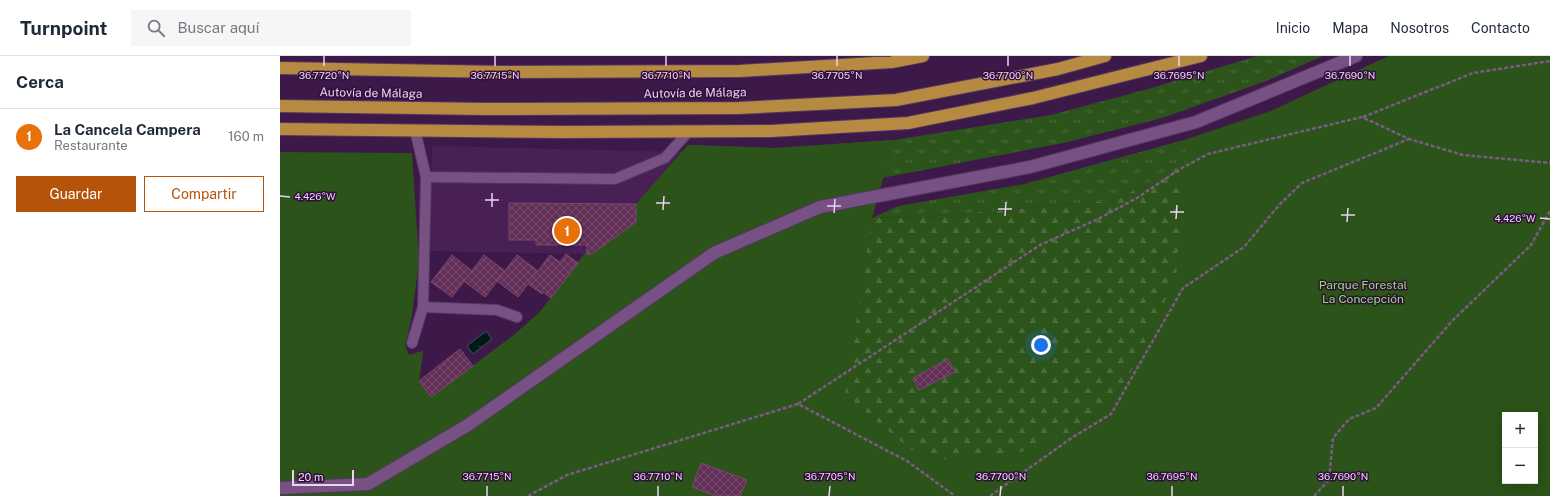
<!DOCTYPE html>
<html lang="es">
<head>
<meta charset="utf-8">
<style>
	:root { --surface:#fff; --page:#f6f6f7; --text:#1f2937; --muted:#747a83; --line:#e0e1e3; --accent:#b45309 }
	body { margin:0; font-family:"Public Sans",sans-serif; background:var(--page); color:var(--text) }
	.controls { position:absolute; right:12px; bottom:12px; display:grid; overflow:hidden; border-radius:0px; box-shadow:0 2px 10px #0003 }
	.controls button { width:36px; height:36px; display:grid; place-items:center; padding:0; border:0; border-bottom:1px solid var(--line); background:var(--surface); color:var(--text); font:20px sans-serif }
	.scale { position:absolute; left:12px; bottom:10px; width:62px; box-sizing:border-box; padding-left:4px; border:2px solid #ead4f1; border-top:0; font-size:11px; line-height:14px; white-space:nowrap; color:#ead4f1; -webkit-text-stroke:3px #320e3d; paint-order:stroke }
	.you { position:absolute; left:761px; top:289px; width:14px; height:14px; margin:-10px; border:3px solid #fff; border-radius:50%; background:#1a73e8; box-shadow:0 0 0 6px #1a73e833 }
	.badge { display:grid; place-items:center; width:26px; height:26px; border-radius:50%; background:var(--accent); color:#fff; font-size:13px; font-weight:700 }
	.pin { position:absolute; translate:-50% -50%; border:2px solid #fff; box-shadow:0 1px 4px #0006 }
	.list { margin:0; padding:0; list-style:none }
	h2 { display:flex; justify-content:space-between; align-items:center; height:52px; margin:0; padding:0 16px; font-size:17px }
	h2 small { font-size:13px; font-weight:400; color:var(--muted) }
	.list li { display:grid; grid-template-columns:26px 1fr auto; gap:12px; align-items:center; box-sizing:border-box; height:56px; padding:0 16px; border-top:1px solid var(--line) }
	.list b { display:block; font-size:15px; white-space:nowrap }
	.list p { margin:0; font-size:13px; white-space:nowrap; color:var(--muted) }
	.list em { font-size:13px; font-style:normal; color:var(--muted) }
	.actions { display:flex; gap:8px; padding:12px 16px }
	.actions a { flex:1; padding:9px 0; border:1px solid var(--accent); border-radius:0px; text-align:center; font-size:14px; color:var(--accent) }
	.actions .main { background:var(--accent); color:#fff }
	.icon { flex:none; width:22px; height:22px; fill:none; stroke:currentColor; stroke-width:2; stroke-linecap:round; stroke-linejoin:round }
	.map { position:relative; flex:none; width:1270px; height:440px; overflow:hidden }
	header { display:flex; align-items:center; gap:24px; box-sizing:border-box; height:56px; padding:0 20px; background:var(--surface); border-bottom:1px solid var(--line) }
	header strong { font-size:19px }
	nav { display:flex; gap:22px; margin-inline-start:auto; font-size:14px }
	.search { width:280px; height:36px; background:var(--page); display:flex; align-items:center; gap:10px; box-sizing:border-box; padding:0 14px; border-radius:0px; color:var(--muted); font-size:15px }
	main { display:flex }
	aside { flex:1; background:var(--surface) }
	.map>svg:first-child { display:block }
</style>
</head>
<body>
<header>
<strong>Turnpoint</strong>
<div class="search"><svg class="icon" aria-label="search" viewBox="0 0 24 24"><circle cx="10" cy="10" r="6"/><path d="M15 15l6 6"/></svg>Buscar aquí</div>
<nav><a>Inicio</a><a>Mapa</a><a>Nosotros</a><a>Contacto</a></nav>
</header>
<main>
<aside>
<h2>Cerca<small></small></h2>
<ul class="list">
<li><span class="badge" style="background:#e8710a">1</span><div><b>La Cancela Campera</b><p>Restaurante</p></div><em>160 m</em></li>
</ul>
<div class="actions"><a class="main">Guardar</a><a>Compartir</a></div>
</aside>
<div class="map">
<svg width="1270" height="440" viewBox="0 0 1270 440">
	<defs>
		<pattern id="grass-tufts" width="24" height="20" patternUnits="userSpaceOnUse"><rect width="24" height="20" fill="#2c5319"/><path d="M3 7l-1-3M5 7V3M7 7l1-3M15 17l-1-3M17 17v-4M19 17l1-3" fill="none" stroke="#4b6b3b"/></pattern>
		<pattern id="forest-firs" width="22" height="20" patternUnits="userSpaceOnUse"><rect width="22" height="20" fill="#2c5319"/><path d="M5 1l3.5 6h-7zM16 11l3.5 6h-7z" fill="#4b6b3b"/></pattern>
		<pattern id="water-ripples" width="26" height="14" patternUnits="userSpaceOnUse"><rect width="26" height="14" fill="#01191a"/><path d="M2 4q2-2 4 0t4 0M15 11q2-2 4 0t4 0" fill="none" stroke="#263a3c"/></pattern>
		<pattern id="building-cross-hatch" width="8" height="8" patternUnits="userSpaceOnUse"><rect width="8" height="8" fill="#622f56"/><path d="M0 0l8 8M0 8l8-8" fill="none" stroke="#794c6f"/></pattern>
	</defs>
	<rect width="100%" height="100%" fill="#3c1948"/>
	<!-- built -->
	<path fill="#482055" d="M 152,90 L 402,96 L 356,148 L 356,166 L 312,198 L 150,195 Z"/>
	<!-- grass -->
	<g fill="url(#grass-tufts)">
		<path d="M 977,0 L 1043,0 L 986,25 L 882,62 L 783,87 L 602,122 L 91,407 L 132,259 L 125,290 L 129,299 L 143,295 L 139,325 L 151,341 L 234,279 L 260,256 L 305,197 L 312,198 L 356,166 L 356,148 L 408,89 L 495,92 L 614,84 L 771,59 L 868,33 Z"/>
		<path d="M 1109,0 L 924,94 L 838,144 L 646,161 L 592,162 L 618,150 L 744,128 L 907,83 L 991,55 Z"/>
	</g>
	<!-- forest -->
	<path fill="url(#forest-firs)" d="M 1270,0 L 856,308 L 828,352 L 702,440 L 140,440 L 592,162 L 646,161 L 837,144 L 924,94 Z"/>
	<!-- park -->
	<path fill="#2c5319" fill-rule="evenodd" d="M 1109,0 L 1270,0 L 1270,440 L 0,440 L 0,96 L 132,97 L 139,206 L 132,259 L 125,290 L 129,299 L 143,295 L 139,325 L 151,341 L 234,279 L 260,256 L 305,197 L 312,198 L 356,166 L 356,148 L 408,89 L 495,92 L 614,84 L 592,162 L 565,339 L 630,393 L 659,404 L 741,396 L 798,373 L 828,352 L 856,308 L 896,221 L 907,83 L 991,55 ZM 1225,359 L 1255,359 L 1255,425 L 1225,425 Z"/>
	<!-- water -->
	<path fill="url(#water-ripples)" stroke="#47515a" d="M 206,275 L 212,283 L 193,298 L 187,290 Z"/>
	<!-- building -->
	<g fill="url(#building-cross-hatch)" stroke="#7c476f">
		<path d="M 229,147 L 356,148 L 356,166 L 312,198 L 307,198 L 307,189 L 256,189 L 256,184 L 229,184 Z"/>
		<path d="M 286,198 L 298,207 L 271,242 L 263,236 L 262,238 L 248,228 L 270,199 L 280,206 Z"/>
		<path d="M 172,199 L 192,215 L 172,241 L 151,226 Z"/>
		<path d="M 204,199 L 225,215 L 205,241 L 184,225 Z"/>
		<path d="M 237,199 L 258,215 L 238,241 L 217,225 Z"/>
		<path d="M 180,293 L 193,310 L 151,341 L 139,325 Z"/>
		<path d="M 668,303 L 675,316 L 639,334 L 633,322 Z"/>
		<path d="M 421,407 L 467,424 L 460,440 L 436,440 L 412,431 Z"/>
	</g>
	<g fill="none" stroke-linecap="round" stroke-linejoin="round">
		<defs>
			<g id="service">
				<path d="M 135,74 L 146,121 L 335,123 L 385,102 L 409,75"/>
				<path d="M 143,251 L 217,254 L 237,261"/>
				<path d="M 132,287 L 143,251 L 146,121"/>
			</g>
			<path id="minor" d="M 0,432 L 88,428 L 188,369 L 434,197 L 540,151 L 750,111 L 916,66 L 1076,0"/>
			<g id="motorway">
				<path d="M 0,12 L 221,16 L 460,15 L 612,6 L 643,0"/>
				<path d="M 0,50 L 205,53 L 459,52 L 616,44 L 778,13 L 825,0"/>
				<path d="M 0,73 L 282,76 L 491,75 L 628,67 L 753,42 L 921,0"/>
			</g>
		</defs>
		<!-- service casing -->
		<use href="#service" stroke="#563760" stroke-width="12"/>
		<!-- minor casing -->
		<use href="#minor" stroke="#563760" stroke-width="14"/>
		<!-- motorway casing -->
		<use href="#motorway" stroke="#563760" stroke-width="14"/>
		<!-- path -->
		<g stroke="#795b83" stroke-width="2.5" stroke-dasharray="4 2" stroke-linecap="butt">
			<path d="M 1083,61 L 1193,17 L 1270,5"/>
			<path d="M 518,348 L 760,189 L 818,163 L 857,142 L 900,113 L 928,98 L 1082,61 L 1129,83 L 1183,99 L 1270,107"/>
			<path d="M 248,440 L 287,419 L 518,348 L 627,405 L 675,440"/>
			<path d="M 710,440 L 793,381 L 831,358 L 903,232 L 964,191 L 1000,148 L 1022,127 L 1129,83"/>
			<path d="M 1034,440 L 1049,424 L 1053,382 L 1069,363 L 1096,352 L 1173,264 L 1251,189 L 1270,155"/>
		</g>
		<!-- service -->
		<use href="#service" stroke="#775184" stroke-width="10"/>
		<!-- minor -->
		<use href="#minor" stroke="#775184" stroke-width="12"/>
		<!-- motorway -->
		<use href="#motorway" stroke="#b78a41" stroke-width="12"/>
	</g>
	<!-- ticks -->
	<path fill="none" stroke="#ead4f1" stroke-width="1.5" d="M 44,10 L 44,0M 215,10 L 215,0M 386,10 L 386,0M 557,10 L 557,0M 728,10 L 728,0M 899,10 L 899,0M 1070,10 L 1070,0M 0,140 L 10,141M 205,144 L 219,144M 376,147 L 390,147M 547,150 L 561,150M 212,151 L 212,137M 718,153 L 732,153M 383,154 L 384,140M 890,156 L 904,156M 554,157 L 555,143M 1061,159 L 1075,159M 725,160 L 726,146M 1260,162 L 1270,163M 896,163 L 897,149M 1067,166 L 1068,152M 207,440 L 207,430M 378,440 L 378,430M 549,440 L 550,430M 720,440 L 721,430M 892,440 L 892,430M 1063,440 L 1063,430"/>
	<g text-anchor="middle" dominant-baseline="central" stroke-width="3" stroke-linejoin="round" paint-order="stroke">
		<!-- street labels -->
		<g font-size="12" fill="#ead4f1" stroke="#320e3d">
			<text transform="translate(91 37) rotate(1)">Autovía de Málaga</text>
			<text transform="translate(415 37) rotate(-1)">Autovía de Málaga</text>
		</g>
		<!-- park labels -->
		<g font-size="12" fill="#8ae462" stroke="#320e3d">
			<text x="1083" y="229">Parque Forestal<tspan x="1083" dy="14">La Concepción</tspan></text>
		</g>
	</g>
	<g font-size="10" text-anchor="middle" fill="#ead4f1" stroke="#320e3d" stroke-width="3" stroke-linejoin="round" paint-order="stroke">
		<text x="44" y="23">36.7720°N</text>
		<text x="215" y="23">36.7715°N</text>
		<text x="386" y="23">36.7710°N</text>
		<text x="557" y="23">36.7705°N</text>
		<text x="728" y="23">36.7700°N</text>
		<text x="899" y="23">36.7695°N</text>
		<text x="1070" y="23">36.7690°N</text>
		<text x="35" y="144">4.426°W</text>
		<text x="1235" y="166">4.426°W</text>
		<text x="207" y="424">36.7715°N</text>
		<text x="378" y="424">36.7710°N</text>
		<text x="550" y="424">36.7705°N</text>
		<text x="721" y="424">36.7700°N</text>
		<text x="892" y="424">36.7695°N</text>
		<text x="1063" y="424">36.7690°N</text>
	</g>
</svg>
<div class="controls">
<button>+</button>
<button>−</button>
</div>
<div class="scale">20 m</div>
<div class="you"></div>
<div class="pin badge" style="left:287px;top:175px;background:#e8710a">1</div>
</div>
</main>
</body>
</html>
